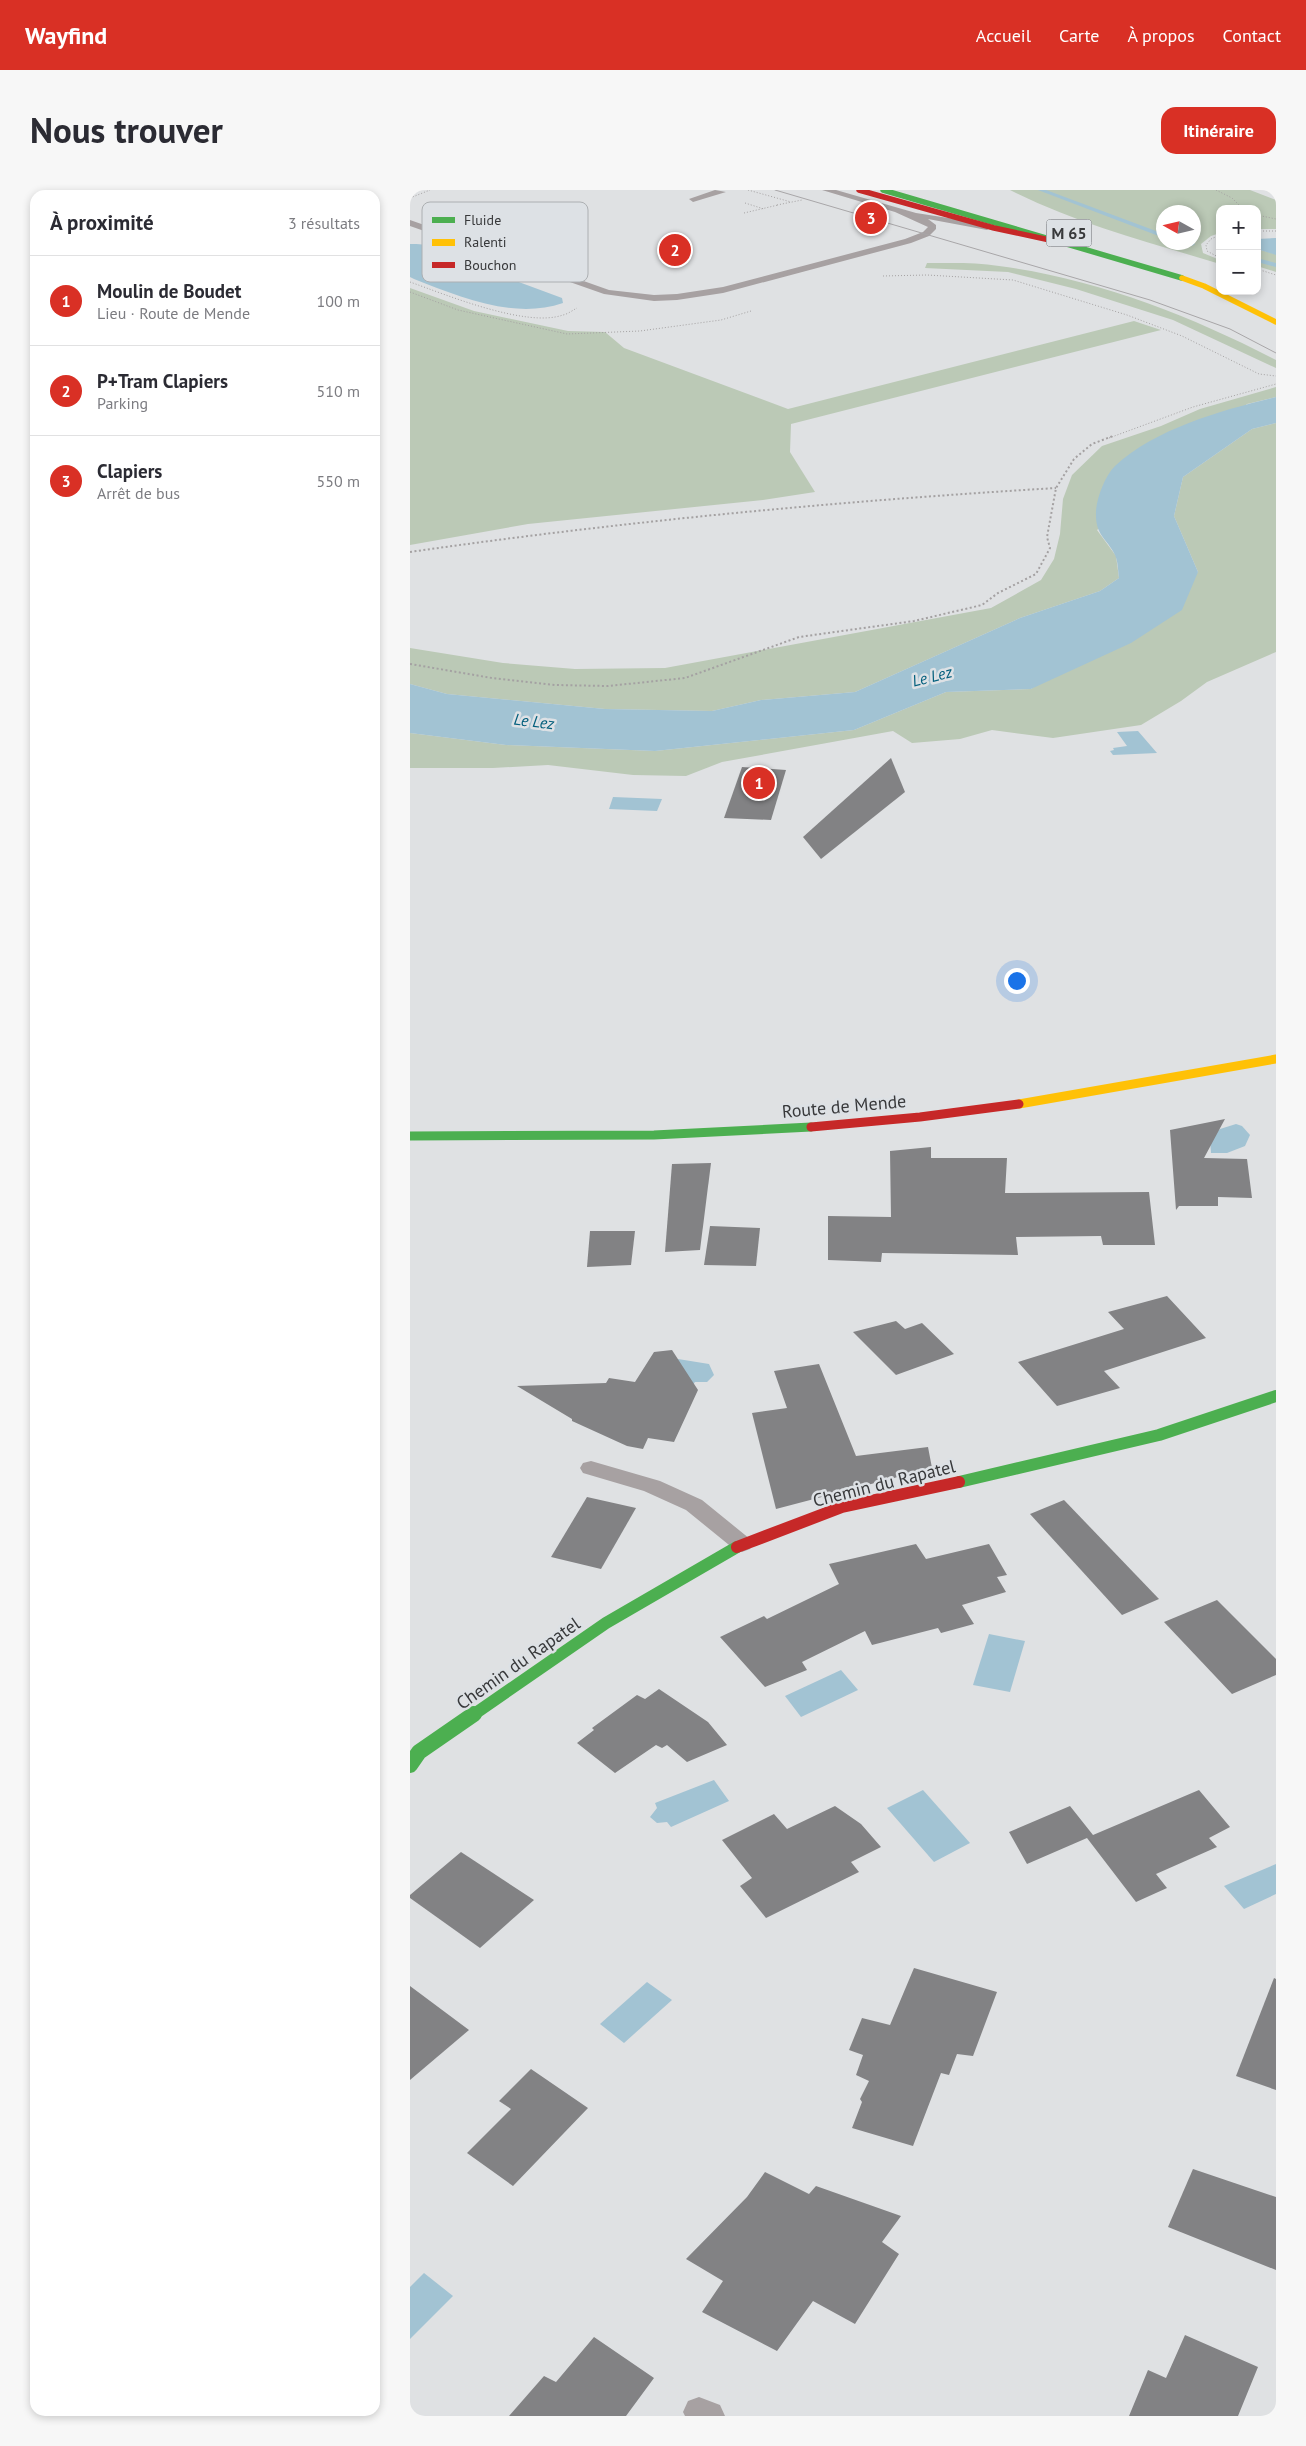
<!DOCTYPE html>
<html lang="fr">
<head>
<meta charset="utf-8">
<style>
	:root { --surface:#fff; --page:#f7f7f7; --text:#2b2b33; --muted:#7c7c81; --line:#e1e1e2; --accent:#d93025 }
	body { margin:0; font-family:"PT Sans",sans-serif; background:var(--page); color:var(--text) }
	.controls { position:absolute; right:15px; top:15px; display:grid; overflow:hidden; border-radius:10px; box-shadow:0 2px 8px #0003 }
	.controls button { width:45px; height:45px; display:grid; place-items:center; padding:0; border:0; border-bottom:1px solid var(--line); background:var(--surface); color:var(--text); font:25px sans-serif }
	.compass { position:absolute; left:746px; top:15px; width:45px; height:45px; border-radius:50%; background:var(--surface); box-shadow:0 2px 8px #0003; rotate:278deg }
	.you { position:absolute; left:606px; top:790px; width:18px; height:18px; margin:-12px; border:4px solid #fff; border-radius:50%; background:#1a73e8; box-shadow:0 0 0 8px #1a73e833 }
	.badge { display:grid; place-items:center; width:32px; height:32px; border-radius:50%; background:var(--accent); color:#fff; font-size:16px; font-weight:700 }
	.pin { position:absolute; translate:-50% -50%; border:2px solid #fff; box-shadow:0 1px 5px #0006 }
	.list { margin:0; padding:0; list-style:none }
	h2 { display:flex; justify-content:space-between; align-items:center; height:65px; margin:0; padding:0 20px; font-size:21px }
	h2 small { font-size:16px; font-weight:400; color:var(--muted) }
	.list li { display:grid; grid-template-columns:32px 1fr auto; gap:15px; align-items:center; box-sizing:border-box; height:90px; padding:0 20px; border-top:1px solid var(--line) }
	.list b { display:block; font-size:19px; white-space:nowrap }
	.list p { margin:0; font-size:16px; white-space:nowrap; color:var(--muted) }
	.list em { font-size:16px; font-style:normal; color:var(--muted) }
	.map { position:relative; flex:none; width:866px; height:2226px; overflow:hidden; border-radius:15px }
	header { display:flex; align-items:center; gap:30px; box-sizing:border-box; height:70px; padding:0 25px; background:var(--accent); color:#fff }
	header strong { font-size:24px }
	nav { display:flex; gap:28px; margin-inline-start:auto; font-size:18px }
	.intro { display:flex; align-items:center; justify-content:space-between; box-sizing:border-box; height:120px; padding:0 30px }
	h1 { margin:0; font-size:35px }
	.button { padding:12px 22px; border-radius:15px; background:var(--accent); color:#fff; font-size:18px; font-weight:700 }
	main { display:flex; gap:30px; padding:0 30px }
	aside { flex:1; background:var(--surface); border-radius:15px; box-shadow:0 2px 8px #0003 }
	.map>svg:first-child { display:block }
</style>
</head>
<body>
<header>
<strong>Wayfind</strong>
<nav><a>Accueil</a><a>Carte</a><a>À propos</a><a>Contact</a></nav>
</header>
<div class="intro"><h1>Nous trouver</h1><a class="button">Itinéraire</a></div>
<main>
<aside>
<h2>À proximité<small>3 résultats</small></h2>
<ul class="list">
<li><span class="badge">1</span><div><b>Moulin de Boudet</b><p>Lieu · Route de Mende</p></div><em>100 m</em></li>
<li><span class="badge">2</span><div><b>P+Tram Clapiers</b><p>Parking</p></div><em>510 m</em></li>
<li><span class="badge">3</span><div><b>Clapiers</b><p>Arrêt de bus</p></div><em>550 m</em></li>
</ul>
</aside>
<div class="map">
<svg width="866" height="2226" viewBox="0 0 866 2226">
	<rect width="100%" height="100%" fill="#dfe1e3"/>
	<!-- green -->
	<g fill="#bbc9b6" fill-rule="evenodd">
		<path d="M 600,0 L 840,0 L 866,10 L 866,39 L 847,39 L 847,19 L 810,19 L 810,43 L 801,46 L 791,54 L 793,63 L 810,70 L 810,74 C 738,52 667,34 600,0 ZM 754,22 L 784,22 L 784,52 L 754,52 Z"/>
		<path d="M 847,59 L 866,64 L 866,82 L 847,76 Z"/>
		<path d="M 517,73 C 541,73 566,72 589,76 C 684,88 782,126 866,170 L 866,178 L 763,130 L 666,99 L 598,82 L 515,78 Z"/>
		<path d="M 0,98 L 64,121 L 158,141 L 195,142 L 214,158 L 378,219 L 724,131 L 751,140 L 381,234 L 380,262 L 405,302 L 353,310 L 118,334 L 0,355 Z"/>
		<path d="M 866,197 L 866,207 L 837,214 L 687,340 L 706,366 L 709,388 L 690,401 L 610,428 L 445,502 L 351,510 L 302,521 L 195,519 L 37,504 L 0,494 L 0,458 L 93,473 L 165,479 L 255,478 L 581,418 L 631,390 L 644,369 L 650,344 L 653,309 L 662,285 L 692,256 L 751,236 L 790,219 Z"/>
		<path d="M 866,233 L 866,462 L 797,492 L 771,511 L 731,535 L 643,548 L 582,540 L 550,549 L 502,553 L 483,541 L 312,572 L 276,586 L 223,585 L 138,575 L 83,578 L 0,578 L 0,543 L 96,555 L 245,561 L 444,540 L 536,502 L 621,499 L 788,382 L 764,326 L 773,287 L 842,239 Z"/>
	</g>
	<!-- water -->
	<g fill="#a2c3d3">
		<path d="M 866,48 L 866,65 L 847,59 L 847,49 Z"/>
		<path d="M 0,54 C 19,54 36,57 50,70 L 152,108 L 153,113 C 104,130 50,107 4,89 L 0,87 Z"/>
		<path d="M 866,207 L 866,233 L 842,239 L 773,287 L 764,326 L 788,382 L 772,420 L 721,453 L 621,499 L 536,502 L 444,540 L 245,561 L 96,555 L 0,543 L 0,494 L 37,504 L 195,519 L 302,521 L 351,510 L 445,502 L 610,428 L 690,401 L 709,388 C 708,381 708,371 705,365 C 696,347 685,346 686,321 C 687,307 695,286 705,276 C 746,238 813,220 866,207 Z"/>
		<path d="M 728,541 L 747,563 L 703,565 L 700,561 L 704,560 L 703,558 L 717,556 L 707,542 Z"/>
		<path d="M 203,607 L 252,609 L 247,621 L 199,619 Z"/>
		<path d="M 826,934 L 832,936 L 840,945 L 835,956 L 817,963 L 801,963 L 800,949 L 810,939 Z"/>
		<path d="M 268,1169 L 299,1174 L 304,1185 L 297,1192 L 285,1192 L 282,1196 L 261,1170 Z"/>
		<path d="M 579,1444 L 615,1451 L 600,1502 L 563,1495 Z"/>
		<path d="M 431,1480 L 448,1500 L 391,1527 L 375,1506 Z"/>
		<path d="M 304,1590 L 319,1611 L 261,1637 L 257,1632 L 247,1633 L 240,1627 L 247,1618 L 245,1613 Z"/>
		<path d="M 513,1600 L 560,1653 L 524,1672 L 477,1618 Z"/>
		<path d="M 866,1674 L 866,1704 L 834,1719 L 814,1696 Z"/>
		<path d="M 237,1792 L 262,1810 L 214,1853 L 190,1834 Z"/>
		<path d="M 14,2083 L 43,2106 L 0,2149 L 0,2097 Z"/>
	</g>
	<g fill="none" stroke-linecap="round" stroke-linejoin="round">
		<!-- stream -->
		<g fill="#a2c3d3" fill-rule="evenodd">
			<path d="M 628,0 L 636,0 L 754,44 L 754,48 Z"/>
			<path d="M 774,52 L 783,52 L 785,54 L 782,56 Z"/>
			<path d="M 847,68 L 866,73 L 866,77 L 847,72 Z"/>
		</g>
	</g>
	<!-- building -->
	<g fill="#828284">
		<path d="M 481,568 L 495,602 L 411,669 L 393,647 Z"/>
		<path d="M 332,577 L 376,580 L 361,630 L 314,628 Z"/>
		<path d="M 815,929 L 794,968 L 837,969 L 842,1008 L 808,1007 L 808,1016 L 769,1016 L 766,1020 L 760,940 Z"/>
		<path d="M 521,957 L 521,968 L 597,968 L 595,1003 L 739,1002 L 745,1055 L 693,1055 L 691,1046 L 606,1047 L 608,1065 L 472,1063 L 471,1072 L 418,1070 L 418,1026 L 481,1027 L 480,961 Z"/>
		<path d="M 301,973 L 290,1060 L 255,1062 L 262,974 Z"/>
		<path d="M 300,1036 L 350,1038 L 346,1076 L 294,1075 Z"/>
		<path d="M 180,1041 L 225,1041 L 221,1075 L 177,1077 Z"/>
		<path d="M 757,1106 L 796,1148 L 694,1181 L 710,1198 L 647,1216 L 608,1172 L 714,1139 L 698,1122 Z"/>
		<path d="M 486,1131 L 495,1139 L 512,1133 L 544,1164 L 486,1185 L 443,1142 Z"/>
		<path d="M 262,1160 L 288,1200 L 264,1252 L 238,1248 L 233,1259 L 217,1256 L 162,1231 L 162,1229 L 107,1196 L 196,1193 L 199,1188 L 225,1192 L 244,1162 Z"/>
		<path d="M 409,1174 L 446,1266 L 518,1257 L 522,1278 L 366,1319 L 342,1223 L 377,1218 L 364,1181 Z"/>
		<path d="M 177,1307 L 226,1318 L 191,1379 L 141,1367 Z"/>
		<path d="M 654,1310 L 749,1409 L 712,1425 L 620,1324 Z"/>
		<path d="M 506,1354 L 516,1369 L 579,1354 L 597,1385 L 587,1387 L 596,1402 L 552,1415 L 564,1434 L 531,1443 L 528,1438 L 462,1455 L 455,1441 L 392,1472 L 397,1480 L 355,1497 L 310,1447 L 354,1426 L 357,1429 L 429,1394 L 419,1374 Z"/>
		<path d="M 807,1410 L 866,1469 L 866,1485 L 822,1504 L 754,1432 Z"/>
		<path d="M 249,1499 L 298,1532 L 317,1555 L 277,1572 L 257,1555 L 252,1558 L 246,1555 L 205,1583 L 167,1553 L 184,1540 L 182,1538 L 227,1505 L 235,1509 Z"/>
		<path d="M 789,1600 L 820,1637 L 799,1648 L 807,1657 L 746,1684 L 757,1698 L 726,1712 L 677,1648 L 617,1674 L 599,1642 L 660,1616 L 683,1645 Z"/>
		<path d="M 425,1616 L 451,1634 L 471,1657 L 441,1672 L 449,1682 L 356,1728 L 330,1696 L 342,1688 L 312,1650 L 364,1624 L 377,1639 Z"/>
		<path d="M 51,1662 L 124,1710 L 70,1758 L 0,1708 L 0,1705 Z"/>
		<path d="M 504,1778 L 587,1802 L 563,1866 L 547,1864 L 539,1885 L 531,1883 L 503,1956 L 442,1938 L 452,1912 L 450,1909 L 459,1891 L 446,1885 L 453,1865 L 439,1860 L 452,1828 L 480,1835 Z"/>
		<path d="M 864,1788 L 866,1789 L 866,1900 L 826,1886 Z"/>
		<path d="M 0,1796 L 59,1840 L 0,1890 Z"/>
		<path d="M 121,1879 L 178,1918 L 103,1996 L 57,1963 L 101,1919 L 89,1911 Z"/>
		<path d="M 783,1979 L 866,2007 L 866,2080 L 758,2037 Z"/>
		<path d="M 355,1982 L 399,2004 L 406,1996 L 491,2026 L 472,2052 L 489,2064 L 445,2134 L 403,2111 L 367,2161 L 292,2122 L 313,2091 L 276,2069 L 337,2007 Z"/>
		<path d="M 775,2145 L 848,2177 L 828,2226 L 719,2226 L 738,2180 L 756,2188 Z"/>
		<path d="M 184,2147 L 244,2188 L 216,2226 L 99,2226 L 134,2186 L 146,2192 Z"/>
	</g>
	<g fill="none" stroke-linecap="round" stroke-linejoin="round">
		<!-- path-far1 -->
		<g stroke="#a4a1a2" stroke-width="1" stroke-dasharray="1 2" stroke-linecap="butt">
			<path d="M 338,0 L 381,12"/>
			<path d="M 806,0 L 822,8 L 833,19"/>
			<path d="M 0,8 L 20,0"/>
			<path d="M 335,13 L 354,19"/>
			<path d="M 367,15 L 392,10"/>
			<path d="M 334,23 L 368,15"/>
			<path d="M 847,25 L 866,29"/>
			<path d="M 847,41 L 866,41"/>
			<path d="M 810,45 L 801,49 L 796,55 L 797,61 L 810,68"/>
			<path d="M 847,79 L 866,85"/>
			<path d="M 473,86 L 517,85 L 603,90 L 717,125 L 772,146 L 849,184 L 866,186"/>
			<path d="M 0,92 C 37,105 116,138 153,125 C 158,124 163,120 167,118"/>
			<path d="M 0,102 L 48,120 L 157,144 L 230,141 L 311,130 L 341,121"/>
			<path d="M 699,248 L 783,217 L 866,194"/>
		</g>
		<!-- path -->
		<g stroke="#a4a1a2" stroke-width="2" stroke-dasharray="2 2.5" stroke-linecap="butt">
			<path d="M 0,362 C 215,331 430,311 646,298"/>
			<path d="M 0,474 L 82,488 L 145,495 L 198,496 L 275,488 L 389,447 L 504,431 L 572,415 L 588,403 L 626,384 L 640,358 L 637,347 L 646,298 L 664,269 L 682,254 L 703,246"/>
		</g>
		<!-- lane -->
		<g fill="#a7a1a2" fill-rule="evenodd">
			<path d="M 305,0 L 316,2 L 283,12 L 279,9 Z"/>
			<path d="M 412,0 L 426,0 L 506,23 L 577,34 L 581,37 L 577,40 L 518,29 L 526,35 L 526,39 L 519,46 L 501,53 L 313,103 L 267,110 L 244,111 L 194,104 L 0,36 L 0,30 L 74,56 L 111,49 L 111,53 L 83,59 L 199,100 L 244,105 L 267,104 L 313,97 L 495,49 L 513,42 L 518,37 L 485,22 Z"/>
			<path d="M 181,1271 L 250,1291 L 292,1310 L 340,1349 L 343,1354 L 340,1359 L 332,1362 L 324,1359 L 276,1320 L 234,1301 L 173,1283 L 170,1278 L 173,1273 Z"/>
			<path d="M 289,2207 L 310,2215 L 315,2226 L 275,2226 L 273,2222 L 278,2211 Z"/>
		</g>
		<!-- fast-far3 -->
		<path stroke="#4caf50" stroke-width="5.5" d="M 473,0 L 772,88"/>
		<!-- fast-far2 -->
		<path stroke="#4caf50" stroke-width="9" d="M 0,946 L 244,945 L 401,937"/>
		<!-- fast-far1 -->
		<g stroke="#4caf50" stroke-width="12">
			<path d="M 549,1292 L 749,1245 L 866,1206"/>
			<path d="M 63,1525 L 196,1433 L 327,1357"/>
		</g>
		<!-- fast -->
		<path stroke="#4caf50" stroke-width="16" d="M 0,1575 L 9,1562 L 64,1524"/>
		<!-- slow-far1 -->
		<path stroke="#ffc107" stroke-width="5.5" d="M 772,88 L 794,96 L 866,132"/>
		<!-- slow -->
		<path stroke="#ffc107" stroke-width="9" d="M 609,914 L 866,869"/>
		<!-- jam-far2 -->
		<path stroke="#c62828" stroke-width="5.5" d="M 449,0 L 584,38 L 649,52"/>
		<!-- jam-far1 -->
		<path stroke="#c62828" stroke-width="9" d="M 401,937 L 510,927 L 609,914"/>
		<!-- jam -->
		<path stroke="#c62828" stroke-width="12" d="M 327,1357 L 432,1317 L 549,1292"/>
		<!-- tram -->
		<path stroke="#a8a6a8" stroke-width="1" d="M 365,0 L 740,110 L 820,139 L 866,163"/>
	</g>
	<g text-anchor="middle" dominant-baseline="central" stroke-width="5" stroke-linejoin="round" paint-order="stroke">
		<!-- shield labels -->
		<rect fill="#dde1e5" stroke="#6a6b6e" stroke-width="1" x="636.5" y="29.5" width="45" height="27" rx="4"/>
		<g font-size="16" font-weight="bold" fill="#38393b">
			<text x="659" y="43">M 65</text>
		</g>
		<!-- far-water labels -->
		<g font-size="16" font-style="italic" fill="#035f7d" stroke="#dde1e5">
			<text transform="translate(522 486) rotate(-14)">Le Lez</text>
			<text transform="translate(124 531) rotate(7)">Le Lez</text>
		</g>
		<!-- street labels -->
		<g font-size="18" fill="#38393b" stroke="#dde1e5">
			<text transform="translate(434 916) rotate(-5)">Route de Mende</text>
			<text transform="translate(474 1293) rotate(-14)">Chemin du Rapatel</text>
			<text transform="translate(108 1473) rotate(-35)">Chemin du Rapatel</text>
		</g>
	</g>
	<!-- legend -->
	<rect x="12" y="12" width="166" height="80" rx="8" fill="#dde1e5" stroke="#acafb2" stroke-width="1"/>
	<rect x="22" y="27" width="23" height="6" fill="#4caf50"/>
	<rect x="22" y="49" width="23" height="7" fill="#ffc107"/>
	<rect x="22" y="72" width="23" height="6" fill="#c62828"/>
	<g font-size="14" fill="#38393b">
		<text x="54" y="35">Fluide</text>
		<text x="54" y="57">Ralenti</text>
		<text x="54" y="80">Bouchon</text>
	</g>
</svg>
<div class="controls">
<button>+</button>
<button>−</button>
</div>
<svg class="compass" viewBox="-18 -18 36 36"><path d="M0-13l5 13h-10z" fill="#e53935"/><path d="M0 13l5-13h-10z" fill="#7c7c81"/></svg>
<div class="you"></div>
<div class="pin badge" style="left:349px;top:593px">1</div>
<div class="pin badge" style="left:265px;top:60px">2</div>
<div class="pin badge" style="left:461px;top:28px">3</div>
</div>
</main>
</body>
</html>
